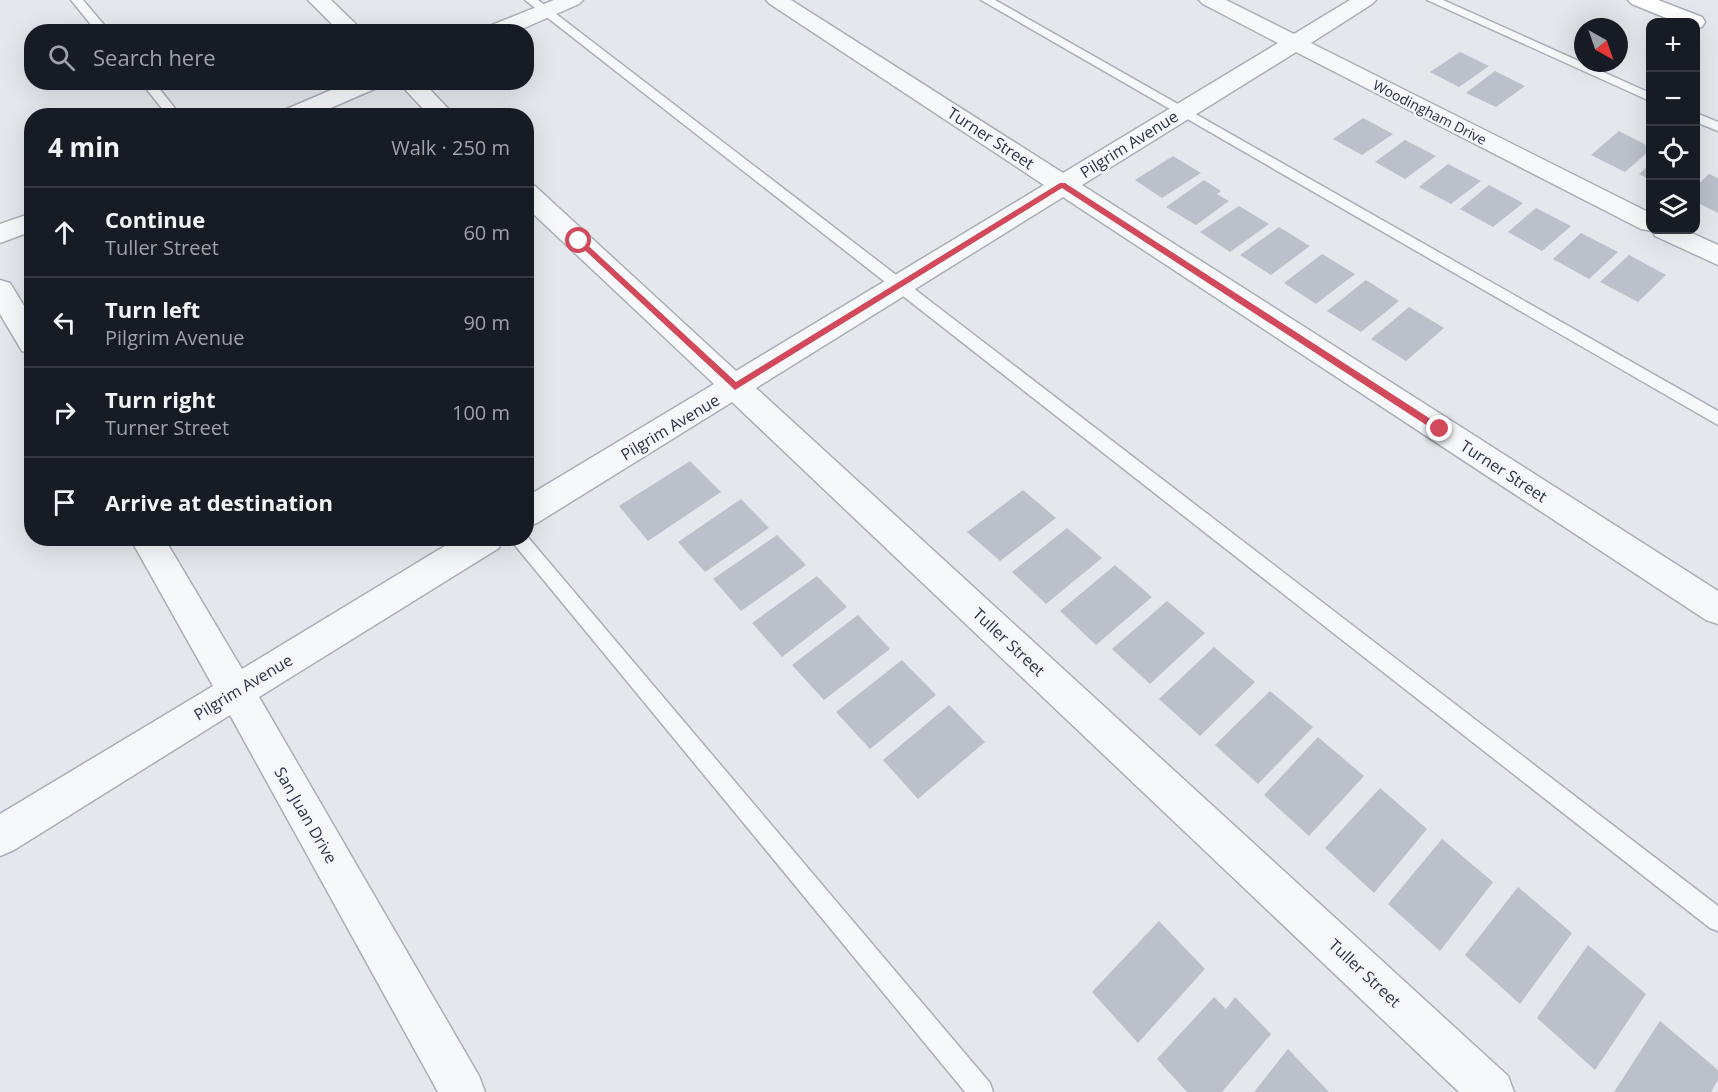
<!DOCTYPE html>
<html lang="en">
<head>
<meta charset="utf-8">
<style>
	:root { --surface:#171b24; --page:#242831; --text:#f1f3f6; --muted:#9ea1a6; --line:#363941 }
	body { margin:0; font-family:"Open Sans",sans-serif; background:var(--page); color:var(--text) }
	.controls { position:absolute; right:18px; top:18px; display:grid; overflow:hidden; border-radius:12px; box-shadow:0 6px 24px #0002 }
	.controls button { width:54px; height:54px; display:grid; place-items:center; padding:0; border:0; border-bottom:2px solid var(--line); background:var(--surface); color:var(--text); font:30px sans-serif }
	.compass { position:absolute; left:1574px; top:18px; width:54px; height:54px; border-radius:50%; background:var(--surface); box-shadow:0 6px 24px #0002; rotate:140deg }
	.stop { position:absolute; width:18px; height:18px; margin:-14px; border:4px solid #d1495b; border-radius:50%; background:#fff }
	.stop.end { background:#d1495b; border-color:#fff; box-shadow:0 2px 6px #0008 }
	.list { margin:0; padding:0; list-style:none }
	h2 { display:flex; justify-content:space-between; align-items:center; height:78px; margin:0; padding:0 24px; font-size:26px }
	h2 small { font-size:20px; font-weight:400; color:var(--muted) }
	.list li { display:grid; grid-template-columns:39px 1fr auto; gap:18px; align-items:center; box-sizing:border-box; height:90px; padding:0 24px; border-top:2px solid var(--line) }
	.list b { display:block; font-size:22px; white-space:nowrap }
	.list p { margin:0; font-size:20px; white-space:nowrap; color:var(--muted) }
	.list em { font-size:20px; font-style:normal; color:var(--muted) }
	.icon { flex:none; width:33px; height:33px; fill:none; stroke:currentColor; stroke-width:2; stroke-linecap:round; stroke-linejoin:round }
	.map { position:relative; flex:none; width:1718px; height:1092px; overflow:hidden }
	.search { position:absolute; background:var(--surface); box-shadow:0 6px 24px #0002; left:24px; top:24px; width:510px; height:66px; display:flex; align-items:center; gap:15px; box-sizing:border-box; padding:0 21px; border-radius:24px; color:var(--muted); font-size:22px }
	.panel { position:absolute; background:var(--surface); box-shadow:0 6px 24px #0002; left:24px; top:108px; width:510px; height:438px; border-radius:24px }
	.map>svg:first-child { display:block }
</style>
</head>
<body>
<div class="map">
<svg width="1718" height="1092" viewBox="0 0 1718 1092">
	<rect width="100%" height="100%" fill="#e4e7ec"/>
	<!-- building -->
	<g fill="#bbc0ca">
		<path d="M 1460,52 L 1489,66 L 1459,87 L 1430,72 Z"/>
		<path d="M 1495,71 L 1525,86 L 1496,107 L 1466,93 Z"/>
		<path d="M 1363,118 L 1393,134 L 1362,155 L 1333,139 Z"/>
		<path d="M 1619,131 L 1650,147 L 1650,150 L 1625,172 L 1591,155 Z"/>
		<path d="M 1405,140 L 1436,156 L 1405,179 L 1375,162 Z"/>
		<path d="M 1173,156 L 1201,173 L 1162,198 L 1135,180 Z"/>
		<path d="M 1448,164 L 1481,181 L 1451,204 L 1419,187 Z"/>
		<path d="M 1650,164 L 1650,180 L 1639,174 Z"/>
		<path d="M 1709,174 L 1718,178 L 1718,213 L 1696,202 L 1696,186 Z"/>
		<path d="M 1204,180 L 1221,191 L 1217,194 L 1229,201 L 1196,225 L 1166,207 Z"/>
		<path d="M 1489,185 L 1523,203 L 1493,227 L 1460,209 Z"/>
		<path d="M 1239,206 L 1269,224 L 1230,252 L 1200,232 Z"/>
		<path d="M 1536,208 L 1571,226 L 1542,251 L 1508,232 Z"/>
		<path d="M 1279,227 L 1310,246 L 1271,275 L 1240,255 Z"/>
		<path d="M 1581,233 L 1618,252 L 1589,279 L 1553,259 Z"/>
		<path d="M 1322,254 L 1355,274 L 1316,304 L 1284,283 Z"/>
		<path d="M 1629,255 L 1666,275 L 1638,302 L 1600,282 Z"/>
		<path d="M 1366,280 L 1399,301 L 1361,332 L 1327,311 Z"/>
		<path d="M 1409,307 L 1444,328 L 1406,361 L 1371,339 Z"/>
		<path d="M 690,461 L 721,492 L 648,541 L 619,506 Z"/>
		<path d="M 1023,490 L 1056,518 L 1000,561 L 967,532 Z"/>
		<path d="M 741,499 L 769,528 L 705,572 L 678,542 Z"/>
		<path d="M 1067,528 L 1102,558 L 1046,604 L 1012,572 Z"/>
		<path d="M 777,535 L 806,565 L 741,611 L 713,579 Z"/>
		<path d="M 1115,565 L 1152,597 L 1096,645 L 1060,611 Z"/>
		<path d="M 817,576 L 847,607 L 782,657 L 752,623 Z"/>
		<path d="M 1167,601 L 1205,633 L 1150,684 L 1112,649 Z"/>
		<path d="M 858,615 L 890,649 L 824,700 L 792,665 Z"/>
		<path d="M 1214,647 L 1255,682 L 1200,736 L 1159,699 Z"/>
		<path d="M 902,660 L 936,695 L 870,749 L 836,712 Z"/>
		<path d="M 1270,691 L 1313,727 L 1258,784 L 1215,745 Z"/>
		<path d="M 949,705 L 985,742 L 918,799 L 883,760 Z"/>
		<path d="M 1318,737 L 1364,776 L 1309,836 L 1264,795 Z"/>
		<path d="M 1380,788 L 1427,829 L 1374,893 L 1325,848 Z"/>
		<path d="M 1442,839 L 1493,882 L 1440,951 L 1388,904 Z"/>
		<path d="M 1518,887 L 1572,933 L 1520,1004 L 1465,955 Z"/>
		<path d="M 1159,921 L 1205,969 L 1138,1043 L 1092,992 Z"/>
		<path d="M 1588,945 L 1646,994 L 1595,1070 L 1537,1018 Z"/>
		<path d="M 1214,997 L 1226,1009 L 1235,997 L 1271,1034 L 1222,1092 L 1187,1092 L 1157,1059 Z"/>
		<path d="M 1660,1021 L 1718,1070 L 1718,1080 L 1711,1092 L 1614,1092 Z"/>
		<path d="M 1288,1049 L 1329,1092 L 1254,1092 Z"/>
	</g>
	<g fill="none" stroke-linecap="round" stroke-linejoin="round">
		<defs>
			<g id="lane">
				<path d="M 71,0 L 83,0 L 110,32 L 97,32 Z"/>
				<path d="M 525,0 L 538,0 L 1718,906 L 1718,931 L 1710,928 Z"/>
				<path d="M 981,0 L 995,0 L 1718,411 L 1718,425 Z"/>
				<path d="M 1427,0 L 1443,0 L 1650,93 L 1650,101 Z"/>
				<path d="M 141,82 L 154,82 L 181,116 L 168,116 Z"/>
				<path d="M 1696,113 L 1718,122 L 1718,131 L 1696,122 Z"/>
				<path d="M 526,535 L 990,1083 L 993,1092 L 965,1092 L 509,538 L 526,538 Z"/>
			</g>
			<g id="street">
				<path d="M 308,0 L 331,0 L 364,32 L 340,32 Z"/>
				<path d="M 554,0 L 583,0 L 579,4 L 515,32 L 484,32 L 487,27 Z"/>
				<path d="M 766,0 L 791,0 L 1063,173 L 1278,43 L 1203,4 L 1199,0 L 1226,0 L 1294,34 L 1350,0 L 1376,0 L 1372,4 L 1311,43 L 1650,213 L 1650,230 L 1685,230 L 1718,245 L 1718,265 L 1655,236 L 1652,231 L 1641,229 L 1296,52 L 1082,185 L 1718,591 L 1718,624 L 1706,620 L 1063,197 L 756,388 L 1508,1076 L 1514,1092 L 1459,1092 L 732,402 L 537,523 L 526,527 L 526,497 L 714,384 L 526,207 L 526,184 L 535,186 L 736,371 L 1044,185 L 770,4 Z"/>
				<path d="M 350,82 L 382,82 L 379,87 L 312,116 L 279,116 L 282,111 Z"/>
				<path d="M 398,82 L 423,82 L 455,116 L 430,116 Z"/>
				<path d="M 32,213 L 32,231 L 0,243 L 0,224 Z"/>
				<path d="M 0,280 L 10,283 L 32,319 L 32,354 L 22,351 L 0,314 Z"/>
				<path d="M 130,538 L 164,538 L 242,669 L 458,538 L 503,538 L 499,548 L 259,697 L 479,1076 L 485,1092 L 438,1092 L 230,715 L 14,850 L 0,856 L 0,814 L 213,686 Z"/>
			</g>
			<path id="secondary" d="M 1628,0 L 1658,0 L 1702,17 L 1705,22 L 1702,27 L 1696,28 L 1696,22 L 1676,22 L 1632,4 Z"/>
		</defs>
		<!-- lane casing -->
		<use href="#lane" stroke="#a9aeb7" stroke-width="3"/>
		<!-- street casing -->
		<use href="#street" stroke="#a9aeb7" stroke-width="3"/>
		<!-- secondary casing -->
		<use href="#secondary" stroke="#a9aeb7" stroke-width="3"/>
		<!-- lane -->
		<use href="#lane" fill="#f7f8fa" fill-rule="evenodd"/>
		<!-- street -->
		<use href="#street" fill="#f7f8fa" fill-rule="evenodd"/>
		<!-- secondary -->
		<use href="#secondary" fill="#fff" fill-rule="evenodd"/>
	</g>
	<!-- route -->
	<path fill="#d1495b" d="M 1060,183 L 1065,183 L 1443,427 L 1443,432 L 1437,432 L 1062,188 L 735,390 L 575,241 L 581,239 L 736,382 Z"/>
	<g text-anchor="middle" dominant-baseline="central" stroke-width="5" stroke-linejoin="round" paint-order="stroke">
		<!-- far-street labels -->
		<g font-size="14" fill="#2b3445" stroke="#f4f6f9">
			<text transform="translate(1430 112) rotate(27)">Woodingham Drive</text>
		</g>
		<!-- street labels -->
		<g font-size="16" fill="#2b3445" stroke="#f4f6f9">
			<text transform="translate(991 138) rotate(33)">Turner Street</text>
			<text transform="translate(1129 144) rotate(-32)">Pilgrim Avenue</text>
			<text transform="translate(670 427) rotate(-31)">Pilgrim Avenue</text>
			<text transform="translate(1504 471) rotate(33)">Turner Street</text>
			<text transform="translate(1009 642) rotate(43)">Tuller Street</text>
			<text transform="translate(243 687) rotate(-31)">Pilgrim Avenue</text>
			<text transform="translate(306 815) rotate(60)">San Juan Drive</text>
			<text transform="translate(1365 973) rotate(43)">Tuller Street</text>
		</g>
	</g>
</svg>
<div class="controls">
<button>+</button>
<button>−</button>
<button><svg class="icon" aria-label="locate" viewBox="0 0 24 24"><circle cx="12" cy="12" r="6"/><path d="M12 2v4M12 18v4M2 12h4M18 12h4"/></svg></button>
<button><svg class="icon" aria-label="layers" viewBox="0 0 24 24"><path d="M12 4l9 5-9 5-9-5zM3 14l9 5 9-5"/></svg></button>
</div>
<svg class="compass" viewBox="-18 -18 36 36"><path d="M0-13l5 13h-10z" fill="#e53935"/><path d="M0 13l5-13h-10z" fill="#9ea1a6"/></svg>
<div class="stop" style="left:579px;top:241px"></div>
<div class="stop end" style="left:1440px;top:429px"></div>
<div class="search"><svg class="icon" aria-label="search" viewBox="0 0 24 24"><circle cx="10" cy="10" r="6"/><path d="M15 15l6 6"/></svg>Search here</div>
<section class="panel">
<h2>4 min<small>Walk · 250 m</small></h2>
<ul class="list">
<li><svg class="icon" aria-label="ahead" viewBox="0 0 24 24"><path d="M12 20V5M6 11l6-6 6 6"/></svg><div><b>Continue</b><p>Tuller Street</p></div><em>60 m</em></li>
<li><svg class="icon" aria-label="left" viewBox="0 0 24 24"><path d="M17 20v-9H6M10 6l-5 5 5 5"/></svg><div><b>Turn left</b><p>Pilgrim Avenue</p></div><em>90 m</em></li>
<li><svg class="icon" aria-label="right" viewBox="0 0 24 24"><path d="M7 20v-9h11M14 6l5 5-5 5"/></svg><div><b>Turn right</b><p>Turner Street</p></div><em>100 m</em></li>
<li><svg class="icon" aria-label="arrive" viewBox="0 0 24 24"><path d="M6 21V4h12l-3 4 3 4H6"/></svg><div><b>Arrive at destination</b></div></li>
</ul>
</section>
</div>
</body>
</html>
